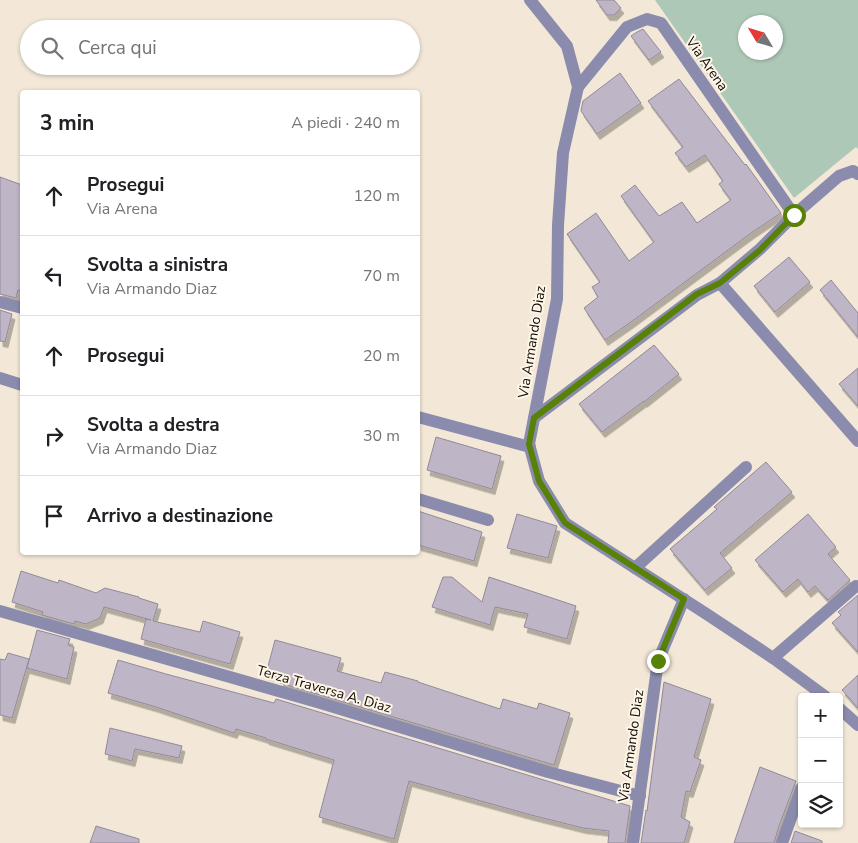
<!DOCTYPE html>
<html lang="it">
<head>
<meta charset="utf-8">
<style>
	:root { --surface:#fff; --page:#f6f6f6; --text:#202124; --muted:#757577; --line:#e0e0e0 }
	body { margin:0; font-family:"Nunito Sans",sans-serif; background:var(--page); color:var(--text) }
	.controls { position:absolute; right:15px; bottom:15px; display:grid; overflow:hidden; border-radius:5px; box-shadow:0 1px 4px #0004 }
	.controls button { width:45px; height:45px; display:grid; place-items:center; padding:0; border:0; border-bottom:1px solid var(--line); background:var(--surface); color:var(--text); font:25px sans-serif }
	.compass { position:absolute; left:738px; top:15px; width:45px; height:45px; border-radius:50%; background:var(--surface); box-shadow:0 1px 4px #0004; rotate:308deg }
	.stop { position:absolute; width:15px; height:15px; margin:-11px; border:4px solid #578107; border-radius:50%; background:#fff }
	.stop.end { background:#578107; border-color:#fff; box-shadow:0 1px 5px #0008 }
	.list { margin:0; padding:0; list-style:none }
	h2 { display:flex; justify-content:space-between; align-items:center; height:65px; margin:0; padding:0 20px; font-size:21px }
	h2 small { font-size:16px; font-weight:400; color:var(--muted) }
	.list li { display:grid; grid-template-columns:32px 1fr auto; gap:15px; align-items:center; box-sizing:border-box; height:80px; padding:0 20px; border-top:1px solid var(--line) }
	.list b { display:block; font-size:19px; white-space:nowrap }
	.list p { margin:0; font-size:16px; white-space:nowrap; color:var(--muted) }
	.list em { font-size:16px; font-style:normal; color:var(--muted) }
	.icon { flex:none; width:28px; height:28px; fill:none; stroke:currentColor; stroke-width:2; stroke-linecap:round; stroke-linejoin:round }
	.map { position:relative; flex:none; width:858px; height:843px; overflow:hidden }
	.search { position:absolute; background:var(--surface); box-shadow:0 1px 4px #0004; left:20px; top:20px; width:400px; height:55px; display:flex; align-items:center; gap:12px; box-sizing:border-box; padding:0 18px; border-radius:28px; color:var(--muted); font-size:19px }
	.panel { position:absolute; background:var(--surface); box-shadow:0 1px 4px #0004; left:20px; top:90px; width:400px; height:465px; border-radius:5px }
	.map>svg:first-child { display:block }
</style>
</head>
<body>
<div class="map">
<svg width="858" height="843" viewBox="0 0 858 843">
	<defs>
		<filter id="shadow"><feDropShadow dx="3" dy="5.5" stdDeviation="0" flood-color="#0004"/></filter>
	</defs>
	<rect width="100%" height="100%" fill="#f3e8d7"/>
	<!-- green -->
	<path fill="#aec8b7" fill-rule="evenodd" d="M 655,0 L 858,0 L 858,149 L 856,147 L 794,198 ZM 746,22 L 776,22 L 776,52 L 746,52 Z"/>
	<!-- building -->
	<g fill="#beb5c6" stroke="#928999" filter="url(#shadow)">
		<path d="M 596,0 L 614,0 L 621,8 L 614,15 L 607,15 Z"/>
		<path d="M 643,29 L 661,52 L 649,60 L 631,36 L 637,32 Z"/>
		<path d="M 620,73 L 641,103 L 597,134 L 581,111 L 583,101 Z"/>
		<path d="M 679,79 L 745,165 L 746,164 L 781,213 L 751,233 L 631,322 L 605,340 L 584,308 L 598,297 L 592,287 L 600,282 L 567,234 L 596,213 L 629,261 L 654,242 L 621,196 L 635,185 L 659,216 L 682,202 L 697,223 L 731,200 L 719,184 L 723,181 L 705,155 L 686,167 L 675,153 L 683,147 L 648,101 Z"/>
		<path d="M 0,177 L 22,185 L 22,291 L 18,290 L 16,298 L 0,294 Z"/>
		<path d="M 789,257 L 810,282 L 775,312 L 754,286 Z"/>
		<path d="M 831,280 L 858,313 L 858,337 L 820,290 Z"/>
		<path d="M 0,310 L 12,314 L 5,342 L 0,341 Z"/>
		<path d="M 654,345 L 679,374 L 644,402 L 644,401 L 602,432 L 579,404 Z"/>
		<path d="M 858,368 L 858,406 L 839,384 Z"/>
		<path d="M 436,437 L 501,456 L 492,489 L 427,470 Z"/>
		<path d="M 766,462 L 792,492 L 720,553 L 732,568 L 705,590 L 670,549 L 717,509 L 714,507 Z"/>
		<path d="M 418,511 L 482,532 L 474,561 L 418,545 Z"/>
		<path d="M 517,514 L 557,526 L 548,558 L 507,548 Z"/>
		<path d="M 808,514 L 836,547 L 828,554 L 850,580 L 828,600 L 815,586 L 808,592 L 798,579 L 783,592 L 755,560 Z"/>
		<path d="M 21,571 L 58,583 L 59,580 L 96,593 L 105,588 L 139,597 L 139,598 L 158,604 L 153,621 L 200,632 L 203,621 L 240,632 L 230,664 L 141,639 L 146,619 L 151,620 L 104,607 L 100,618 L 86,624 L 75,621 L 74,624 L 42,615 L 43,612 L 12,602 Z"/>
		<path d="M 443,577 L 452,577 L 482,602 L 489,577 L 576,606 L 567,639 L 524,627 L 528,614 L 495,607 L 490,625 L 432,607 Z"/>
		<path d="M 858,595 L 858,652 L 832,623 L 841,615 L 838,612 Z"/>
		<path d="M 37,630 L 70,639 L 68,645 L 74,647 L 67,679 L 27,668 Z"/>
		<path d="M 275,640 L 341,658 L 337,671 L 381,683 L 385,672 L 418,681 L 418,682 L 500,709 L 503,699 L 537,709 L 539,703 L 570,713 L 554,765 L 280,683 L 281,678 L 266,674 Z"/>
		<path d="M 8,653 L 29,659 L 12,718 L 0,715 L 0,659 L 5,660 Z"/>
		<path d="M 118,660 L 166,674 L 274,703 L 276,699 L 630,806 L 625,843 L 608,843 L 609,831 L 583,828 L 531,815 L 409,781 L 394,839 L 319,817 L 334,760 L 266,739 L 266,738 L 236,729 L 234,733 L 156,707 L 108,693 Z"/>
		<path d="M 858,675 L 858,708 L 842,690 Z"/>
		<path d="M 664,682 L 711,699 L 694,757 L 701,760 L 690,792 L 686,791 L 681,817 L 690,822 L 684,843 L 641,843 L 646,810 L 647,811 Z"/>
		<path d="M 110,728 L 182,746 L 179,758 L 135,749 L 132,761 L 105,754 Z"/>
		<path d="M 760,767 L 796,781 L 779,826 L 774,843 L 734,843 Z"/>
		<path d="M 96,826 L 139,839 L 139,843 L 90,843 Z"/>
		<path d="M 795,831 L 822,841 L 822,843 L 791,843 Z"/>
	</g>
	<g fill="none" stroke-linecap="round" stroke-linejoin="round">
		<!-- street -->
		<g stroke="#8b8cad" stroke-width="12">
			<path d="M 530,0 L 567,46 L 578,87 L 563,153 L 558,225 L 557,299 L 529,444 L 539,481 L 565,523 L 705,613 L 773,658 L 826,697"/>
			<path d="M 578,87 L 627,27 L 647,19 L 661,23 L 794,215"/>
			<path d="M 720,283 L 858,441"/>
			<path d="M 0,302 L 22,308"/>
			<path d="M 0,378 L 22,385"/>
			<path d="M 418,417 L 530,447"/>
			<path d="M 534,418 L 697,295 L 720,283 L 760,249 L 794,215 L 839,176 L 853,171 L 858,174"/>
			<path d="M 418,499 L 488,520"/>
			<path d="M 635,568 L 746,467"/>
			<path d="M 0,611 L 317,702 L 548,772 L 640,796"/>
			<path d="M 773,658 L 856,586"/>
			<path d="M 839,708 L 858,725"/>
			<path d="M 633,843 L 658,661 L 684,599"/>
			<path d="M 782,843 L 802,787"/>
		</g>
	</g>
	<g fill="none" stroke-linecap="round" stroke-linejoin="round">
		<!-- route -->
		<path stroke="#578107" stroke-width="6" d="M 658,661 L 684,599 L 565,523 L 539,481 L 529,444 L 534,418 L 697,294 L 720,283 L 760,250 L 794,215"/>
	</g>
	<g text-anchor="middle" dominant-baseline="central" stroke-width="4" stroke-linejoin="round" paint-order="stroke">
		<!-- street labels -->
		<g font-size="14" fill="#110d08" stroke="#fff6e8">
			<text transform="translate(707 64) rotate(55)">Via Arena</text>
			<text transform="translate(532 342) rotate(-81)">Via Armando Diaz</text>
			<text transform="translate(324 689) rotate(16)">Terza Traversa A. Diaz</text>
			<text transform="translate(631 746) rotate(-82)">Via Armando Diaz</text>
		</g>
	</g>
</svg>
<div class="controls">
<button>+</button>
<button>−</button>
<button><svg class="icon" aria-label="layers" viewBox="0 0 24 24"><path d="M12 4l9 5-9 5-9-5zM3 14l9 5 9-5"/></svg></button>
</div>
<svg class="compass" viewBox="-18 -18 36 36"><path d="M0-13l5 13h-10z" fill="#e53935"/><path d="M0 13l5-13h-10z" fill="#757577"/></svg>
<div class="stop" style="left:794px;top:215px"></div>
<div class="stop end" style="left:658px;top:661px"></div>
<div class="search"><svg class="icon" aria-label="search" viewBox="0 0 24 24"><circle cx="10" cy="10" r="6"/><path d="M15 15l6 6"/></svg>Cerca qui</div>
<section class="panel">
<h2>3 min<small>A piedi · 240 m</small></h2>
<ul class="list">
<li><svg class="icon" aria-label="ahead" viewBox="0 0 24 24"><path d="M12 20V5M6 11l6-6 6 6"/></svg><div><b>Prosegui</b><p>Via Arena</p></div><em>120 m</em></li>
<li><svg class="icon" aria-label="left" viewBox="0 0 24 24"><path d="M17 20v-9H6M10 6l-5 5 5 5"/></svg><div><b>Svolta a sinistra</b><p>Via Armando Diaz</p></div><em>70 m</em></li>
<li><svg class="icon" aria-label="ahead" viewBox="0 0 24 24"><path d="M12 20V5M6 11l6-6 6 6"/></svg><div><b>Prosegui</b></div><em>20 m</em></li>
<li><svg class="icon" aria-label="right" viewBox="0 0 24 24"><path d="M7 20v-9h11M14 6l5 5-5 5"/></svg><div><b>Svolta a destra</b><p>Via Armando Diaz</p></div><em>30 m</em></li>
<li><svg class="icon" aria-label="arrive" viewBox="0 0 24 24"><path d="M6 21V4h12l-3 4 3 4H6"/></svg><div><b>Arrivo a destinazione</b></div></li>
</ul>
</section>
</div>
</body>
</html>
